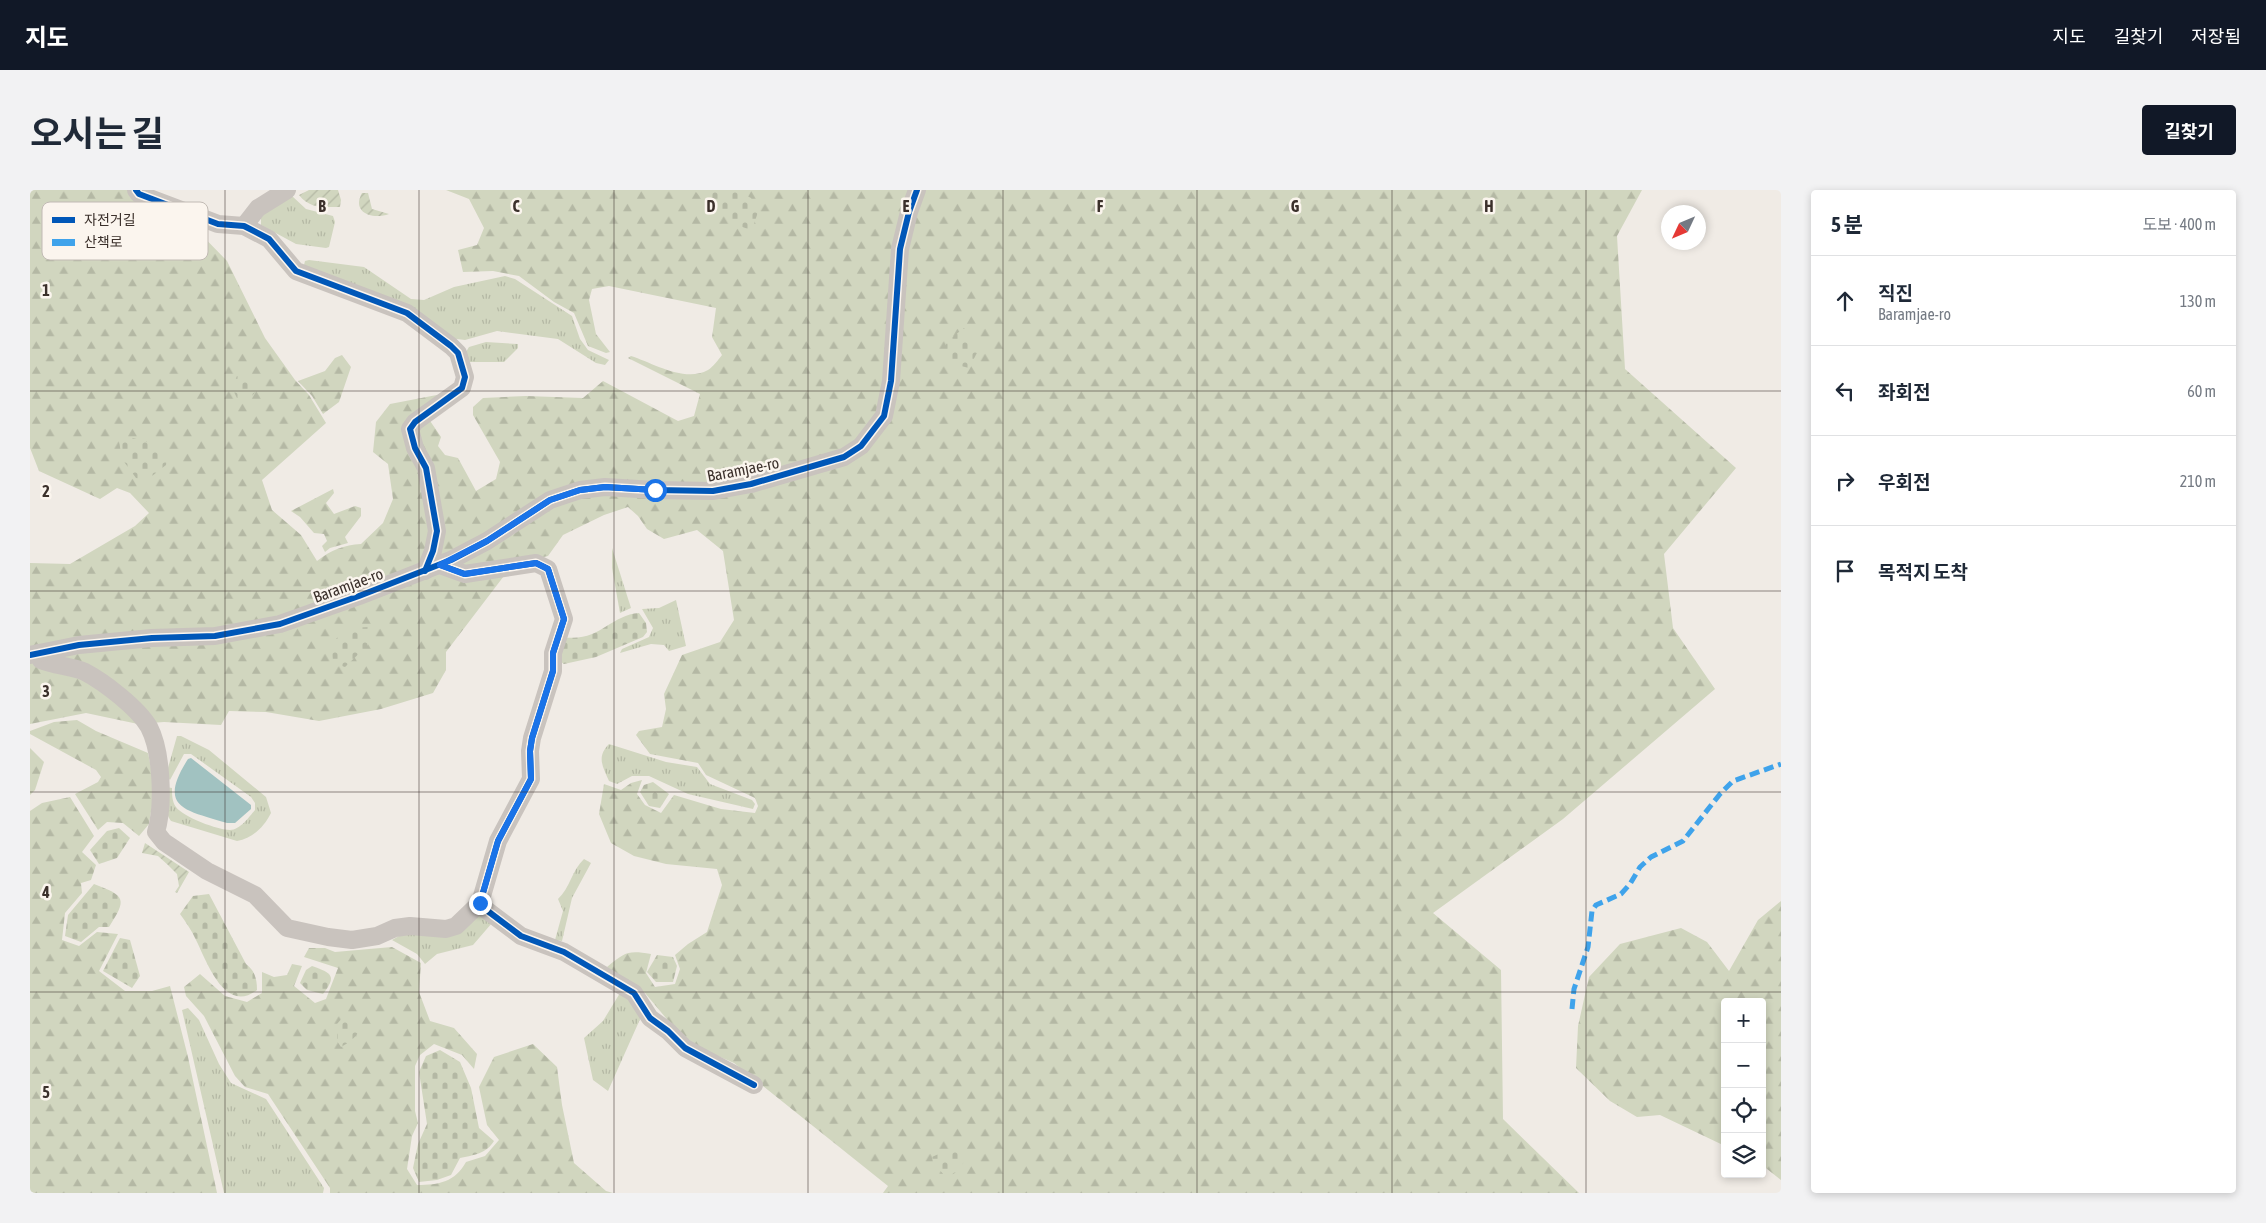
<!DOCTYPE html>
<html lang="ko">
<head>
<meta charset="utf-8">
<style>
	:root { --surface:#fff; --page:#f2f2f3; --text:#1f2937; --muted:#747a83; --line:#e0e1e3; --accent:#111827 }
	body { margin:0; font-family:"Asap Condensed","Noto Sans KR",sans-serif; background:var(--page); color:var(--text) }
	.controls { position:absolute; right:15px; bottom:15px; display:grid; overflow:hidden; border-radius:5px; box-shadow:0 2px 8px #0003 }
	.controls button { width:45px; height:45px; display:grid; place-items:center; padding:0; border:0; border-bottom:1px solid var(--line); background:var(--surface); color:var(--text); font:25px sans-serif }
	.compass { position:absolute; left:1631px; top:15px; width:45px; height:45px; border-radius:50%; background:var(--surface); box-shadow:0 2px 8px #0003; rotate:226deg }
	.stop { position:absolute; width:15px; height:15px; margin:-11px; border:4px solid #1a73e8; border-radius:50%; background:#fff }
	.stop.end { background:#1a73e8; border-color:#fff; box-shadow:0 1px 5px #0008 }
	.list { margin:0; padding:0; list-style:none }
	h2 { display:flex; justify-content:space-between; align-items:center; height:65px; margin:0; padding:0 20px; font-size:21px }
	h2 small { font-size:16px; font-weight:400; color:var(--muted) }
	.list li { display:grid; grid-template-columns:32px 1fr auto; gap:15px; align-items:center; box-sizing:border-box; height:90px; padding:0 20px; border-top:1px solid var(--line) }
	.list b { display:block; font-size:19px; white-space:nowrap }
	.list p { margin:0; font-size:16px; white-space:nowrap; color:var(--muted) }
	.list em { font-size:16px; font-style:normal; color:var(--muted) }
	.icon { flex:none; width:28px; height:28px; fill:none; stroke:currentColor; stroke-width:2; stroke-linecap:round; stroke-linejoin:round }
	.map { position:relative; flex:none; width:1751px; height:1003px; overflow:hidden; border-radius:5px }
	header { display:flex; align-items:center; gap:30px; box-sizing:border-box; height:70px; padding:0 25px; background:var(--accent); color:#fff }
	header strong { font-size:24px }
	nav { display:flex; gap:28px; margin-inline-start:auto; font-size:18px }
	.intro { display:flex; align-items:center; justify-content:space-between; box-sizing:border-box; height:120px; padding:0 30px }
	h1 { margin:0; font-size:35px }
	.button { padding:12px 22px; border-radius:5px; background:var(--accent); color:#fff; font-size:18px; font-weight:700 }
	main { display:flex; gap:30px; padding:0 30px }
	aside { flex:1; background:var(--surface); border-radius:5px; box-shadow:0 2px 8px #0003 }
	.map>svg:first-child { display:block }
</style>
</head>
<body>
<header>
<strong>지도</strong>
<nav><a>지도</a><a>길찾기</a><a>저장됨</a></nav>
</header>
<div class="intro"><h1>오시는 길</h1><a class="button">길찾기</a></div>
<main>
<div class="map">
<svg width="1751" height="1003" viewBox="0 0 1751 1003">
	<defs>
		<pattern id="grass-tufts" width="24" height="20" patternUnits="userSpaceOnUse" patternTransform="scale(1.25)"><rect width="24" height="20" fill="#d1d6bf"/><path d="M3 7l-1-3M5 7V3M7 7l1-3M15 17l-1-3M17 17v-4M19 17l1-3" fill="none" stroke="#b4b8a4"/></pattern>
		<pattern id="forest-firs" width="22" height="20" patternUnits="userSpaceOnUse" patternTransform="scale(1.25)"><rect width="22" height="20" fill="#d1d6bf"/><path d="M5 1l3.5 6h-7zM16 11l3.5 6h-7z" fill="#b4b8a4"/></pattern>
		<pattern id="cemetery-stones" width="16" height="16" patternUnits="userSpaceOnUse" patternTransform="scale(1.25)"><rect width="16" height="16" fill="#d1d6bf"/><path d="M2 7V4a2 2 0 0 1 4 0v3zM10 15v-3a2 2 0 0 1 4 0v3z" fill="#b4b8a4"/></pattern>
		<pattern id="garden-furrows" width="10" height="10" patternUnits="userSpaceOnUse" patternTransform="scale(1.25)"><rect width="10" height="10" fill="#d1d6bf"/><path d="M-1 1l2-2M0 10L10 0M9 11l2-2" fill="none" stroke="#b4b8a4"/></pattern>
	</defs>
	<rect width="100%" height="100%" fill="#f0ebe5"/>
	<!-- grass -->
	<g fill="url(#grass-tufts)">
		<path d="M 262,6 L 276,19 L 303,26 L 305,32 L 299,57 L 296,58 L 266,54 L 231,35 L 231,28 L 234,24 Z"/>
		<path d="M 279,70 L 334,77 L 381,109 L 394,110 L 424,97 L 475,86 L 485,89 L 542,126 L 550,149 L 558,160 L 579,170 L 575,175 L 566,173 L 528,149 L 467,141 L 435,150 L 419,148 L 274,75 L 275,71 Z"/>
		<path d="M 456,152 L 488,154 L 488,158 L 474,172 L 439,172 L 436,162 L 439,157 Z"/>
		<path d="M 582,358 L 601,418 L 590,423 L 582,378 Z"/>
		<path d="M 646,410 L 656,456 L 639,461 L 634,455 L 621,454 L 590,463 L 592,459 L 619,447 L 623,438 L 612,419 L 629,418 Z"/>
		<path d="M 147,546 L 151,546 L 179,560 L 236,607 L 241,623 C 234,637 223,648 207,651 L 141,631 C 135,624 134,606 136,597 L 142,598 C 142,604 142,612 146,617 C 153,627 188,640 200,640 C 210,640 219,627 225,620 L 225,613 L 221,607 L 161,564 L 154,564 L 140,590 L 136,585 Z"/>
		<path d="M 579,554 L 636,572 L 667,577 L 680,594 L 722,610 L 725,614 L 723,619 L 658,604 L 619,586 L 602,586 L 587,594 L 579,591 C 573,577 566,567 579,554 Z"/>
		<path d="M 554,669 L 561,673 L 542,708 L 532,751 L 525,750 L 533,721 L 528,709 C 540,698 542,680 554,669 Z"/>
		<path d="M 446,723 L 462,733 L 443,755 L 407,764 L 395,774 L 387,764 L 362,750 L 376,742 Z"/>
		<path d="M 590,803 L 604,813 L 611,827 L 578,901 L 563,890 L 554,848 L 573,831 Z"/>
		<path d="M 158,818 L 169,830 L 189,874 L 201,893 L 236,909 L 294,998 L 293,1003 L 194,1003 L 152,820 Z"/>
	</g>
	<!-- forest -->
	<g fill="url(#forest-firs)">
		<path d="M 0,0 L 98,0 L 103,5 L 161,34 L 197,71 L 235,148 L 265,190 L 279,205 L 296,233 L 232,290 L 242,320 L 271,345 L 287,371 C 301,360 314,355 331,354 L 353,333 L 363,309 L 358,274 L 343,262 L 346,232 L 360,214 L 412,204 L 394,222 L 411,247 L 408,256 L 415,265 L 428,268 L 446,301 L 466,289 L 470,272 L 443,225 L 443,217 L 453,208 L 496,206 L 553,208 L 573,191 L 648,231 L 664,226 L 670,204 L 598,168 L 601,166 C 623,173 655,193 678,180 C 683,177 688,170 692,165 L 682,147 L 686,118 L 579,96 L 562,99 L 559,110 L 566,144 L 580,162 L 576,163 L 558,156 L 544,123 L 524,112 L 489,86 L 463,81 L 433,82 L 428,60 L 447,55 L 454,38 L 439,9 L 416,0 L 1612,0 L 1587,46 L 1595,179 L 1706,278 L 1634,364 L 1643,438 L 1685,499 L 1533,629 L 1403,723 L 1471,780 L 1473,929 L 1549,1003 L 853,1003 L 858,996 L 704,873 L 656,852 L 615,803 L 577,777 C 595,762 598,760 621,764 L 616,783 L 625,797 L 645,794 L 650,779 L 645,765 L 658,754 L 677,742 L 692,695 L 687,679 L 636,674 L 604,666 L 581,653 L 569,624 L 574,594 L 591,600 L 601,593 L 612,590 L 607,604 L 615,615 L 631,623 L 644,605 L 691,619 L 725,623 L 728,616 L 725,608 L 676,585 L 668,573 L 620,564 L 606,545 L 609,541 L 632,537 L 636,519 L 634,504 L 652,465 L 690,452 L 704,430 L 693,361 L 667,340 L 634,349 L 617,339 L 608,326 L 598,317 L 574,325 L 533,345 L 518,366 L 483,374 L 416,462 L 416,480 L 403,503 L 351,519 L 289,531 L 236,522 L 199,521 L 191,535 L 134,532 L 108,534 L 56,523 L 0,534 L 0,373 L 40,374 L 105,336 L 119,323 L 100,303 L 87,298 L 70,309 L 9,281 L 0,258 Z"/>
		<path d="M 312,165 L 321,177 L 309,212 L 293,224 L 282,206 L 268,191 L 295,181 L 305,168 Z"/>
		<path d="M 303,299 L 304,303 L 296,313 L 304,324 L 325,316 L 331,318 L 331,326 L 315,347 L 318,353 L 300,358 L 295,362 L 292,356 L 297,351 L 294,344 L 284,343 L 270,327 L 261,321 Z"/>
		<path d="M 47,530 L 66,541 L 118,563 L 125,597 L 119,634 L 109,646 L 93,633 L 77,632 L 68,640 L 45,604 L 68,592 L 71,587 L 66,580 L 0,544 L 0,541 L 24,532 Z"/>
		<path d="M 0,558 L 14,572 L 5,600 L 0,605 Z"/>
		<path d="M 40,607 L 64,646 L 52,662 L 66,675 L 61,690 L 51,693 L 52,703 L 35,723 L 32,750 L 49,756 L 67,742 L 88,744 L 69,781 L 95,801 L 122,801 L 140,796 L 158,867 L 187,1003 L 0,1003 L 0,621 L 12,613 Z"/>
		<path d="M 1751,711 L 1751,990 L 1732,975 L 1732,812 L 1695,812 L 1695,956 L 1630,925 L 1607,927 L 1580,911 L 1546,878 L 1548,836 L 1559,787 L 1590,754 L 1651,738 L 1677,752 L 1699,781 L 1728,730 Z"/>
		<path d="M 362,757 L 391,773 L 389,802 L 400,831 L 424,838 L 447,864 L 444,879 L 432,865 L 404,854 L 390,865 L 385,876 L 385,921 L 388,933 L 382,946 L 377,979 L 387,995 C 409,995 425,992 436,972 L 455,966 L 469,950 L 457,935 L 449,897 L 464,867 L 503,854 L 527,877 L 532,915 L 544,973 L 576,1001 L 583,1003 L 300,1003 L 300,998 L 238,904 L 215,897 L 205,886 L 174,826 L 156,806 L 154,797 L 170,784 L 195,806 L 217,812 L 232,803 L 232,782 L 244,787 L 257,785 L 262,774 L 272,776 L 264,796 L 285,813 L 296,809 L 308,778 L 274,767 L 279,758 L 295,758 L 305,762 Z"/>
	</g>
	<!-- cemetery -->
	<g fill="url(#cemetery-stones)">
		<path d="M 664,0 L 706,0 L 721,8 L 728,22 L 722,40 C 706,35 693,31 687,14 L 671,7 Z"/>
		<path d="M 934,138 L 949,159 L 939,178 L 923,174 L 915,156 L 920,149 Z"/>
		<path d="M 207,186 L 219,190 L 227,200 L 221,207 L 207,208 L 202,198 Z"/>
		<path d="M 88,245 C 106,249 125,251 137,266 L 136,275 L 117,290 L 106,288 L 92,269 Z"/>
		<path d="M 609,423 L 616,433 L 617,442 L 613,447 L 566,467 L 534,474 L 528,470 L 533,447 C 569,453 580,425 609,423 Z"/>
		<path d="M 341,437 L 342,451 L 315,477 L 303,473 L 301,453 L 319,438 Z"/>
		<path d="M 623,592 L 639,604 L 630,618 L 619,616 L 610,602 L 614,595 Z"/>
		<path d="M 89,638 L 100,648 L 87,668 L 69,674 L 60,660 L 77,641 Z"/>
		<path d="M 64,694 C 96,706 97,709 79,737 L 69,737 L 51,752 L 35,746 L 38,725 Z"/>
		<path d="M 179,704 L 216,774 C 225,781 227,789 227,800 C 195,825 177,772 166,750 C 162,741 156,732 150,724 L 163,706 Z"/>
		<path d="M 90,748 L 100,750 L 110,786 L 102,798 L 73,781 Z"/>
		<path d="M 627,765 L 643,767 L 647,776 L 643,792 L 626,792 L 617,782 Z"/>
		<path d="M 282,776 C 302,783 307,786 293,804 L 277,800 L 270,793 L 276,780 Z"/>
		<path d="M 313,827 L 329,835 L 330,841 L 321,851 L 311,857 L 307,851 L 307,834 Z"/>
		<path d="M 410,860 L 430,872 L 441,898 L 449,938 L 464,951 C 456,964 444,965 430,968 L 421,985 L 407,990 L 389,992 L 383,978 L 388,954 L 397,934 L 389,882 L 396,866 Z"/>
		<path d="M 924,957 L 929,958 L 934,972 L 925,983 L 916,987 L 903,973 L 902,967 Z"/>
	</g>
	<!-- garden -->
	<g fill="url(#garden-furrows)">
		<path d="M 279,0 L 308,0 L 311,10 L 310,17 C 293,17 280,19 269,5 Z"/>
		<path d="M 332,3 L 338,3 L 342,19 L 359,24 C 343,30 321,23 332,3 Z"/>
		<path d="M 115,653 L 159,682 L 147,703 L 145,702 L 149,696 L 147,684 L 138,675 L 128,666 L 112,663 Z"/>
	</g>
	<!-- water -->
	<path fill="#a1c2c1" d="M 161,568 L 221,615 L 221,619 L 205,633 L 197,633 C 157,620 126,619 158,569 Z"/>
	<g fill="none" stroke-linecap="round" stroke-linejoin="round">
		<!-- minor -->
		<g stroke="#c9c3be" stroke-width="18">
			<path d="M 106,0 L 109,4 L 188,34 L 214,36 L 239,49 L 266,81 L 377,123 L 421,156 L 428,163 L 435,187 L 432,198 L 385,232 L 380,239 L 385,258 L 396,278 L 407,341 L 403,361 L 395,381"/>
			<path d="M 214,36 L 228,18 L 257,0"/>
			<path d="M 410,375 L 435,384 L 506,373 L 518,379 L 534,429 L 523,463 L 523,481 L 502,548 L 500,561 L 501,589 L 468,651 L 450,713 L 455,719 L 491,746 L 534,762 L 604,803 L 620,828 L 638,841 L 655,858 L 724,895"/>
			<path d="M 9,463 L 11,470 C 25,476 42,476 55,482 C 74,492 108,518 119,537 C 132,562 134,616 126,642 L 134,652 L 177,681 L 225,705 L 257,738 L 298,747 L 322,750 L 347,746 L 365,738 L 380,736 L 416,739 L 426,736 L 450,713"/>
			<path d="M 0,465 L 49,455 L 122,448 L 185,446 L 250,434 L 329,406 L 421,370 L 457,351 L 520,310 L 550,300 L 575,297 L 625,300 L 683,301 L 721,294 L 814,267 L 831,256 L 854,226 L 861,191 L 870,59 L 879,22 L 887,0"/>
		</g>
		<!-- quiet -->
		<path stroke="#3fa3eb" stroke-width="5" stroke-dasharray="10 5" stroke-linecap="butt" d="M 1542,819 L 1544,799 L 1558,757 L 1562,721 L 1566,715 L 1591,704 L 1600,694 L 1610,677 L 1621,667 L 1653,651 L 1690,604 L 1703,591 L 1751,574"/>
		<defs>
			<g id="cycleway">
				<path d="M 106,0 L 109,4 L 188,34 L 214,36 L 239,49 L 266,81 L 377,123 L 421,156 L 428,163 L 435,187 L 432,198 L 385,232 L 380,239 L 385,258 L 396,278 L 407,341 L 403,361 L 395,381"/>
				<path d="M 410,375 L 435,384 L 506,373 L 518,379 L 534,429 L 523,463 L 523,481 L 502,548 L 500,561 L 501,589 L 468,651 L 450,713 L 455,719 L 491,746 L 534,762 L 604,803 L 620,828 L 638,841 L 655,858 L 724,895"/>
				<path d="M 0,465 L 49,455 L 122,448 L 185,446 L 250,434 L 329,406 L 421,370 L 457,351 L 520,310 L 550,300 L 575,297 L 625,300 L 683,301 L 721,294 L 814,267 L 831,256 L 854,226 L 861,191 L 870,59 L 879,22 L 887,0"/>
			</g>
		</defs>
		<!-- cycleway casing -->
		<use href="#cycleway" stroke="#fbf5ee" stroke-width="9"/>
		<!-- cycleway -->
		<use href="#cycleway" stroke="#0057b8" stroke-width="6"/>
	</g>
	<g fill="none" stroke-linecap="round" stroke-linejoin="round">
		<!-- route -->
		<path stroke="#1a73e8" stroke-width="6" d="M 450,713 L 468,651 L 501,589 L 500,561 L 502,548 L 523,481 L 523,463 L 534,429 L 518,379 L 506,373 L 434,384 L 410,375 L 457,351 L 520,310 L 550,300 L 575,297 L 625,300"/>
	</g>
	<!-- grid -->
	<path fill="none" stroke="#3b302b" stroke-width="1" stroke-opacity="0.55" d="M 195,0 L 195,1003M 389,0 L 389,1003M 584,0 L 584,1003M 778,0 L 778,1003M 973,0 L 973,1003M 1167,0 L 1167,1003M 1362,0 L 1362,1003M 1556,0 L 1556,1003M 0,201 L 1751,201M 0,401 L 1751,401M 0,602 L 1751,602M 0,802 L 1751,802"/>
	<g text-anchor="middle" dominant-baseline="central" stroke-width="5" stroke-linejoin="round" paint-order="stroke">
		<!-- street labels -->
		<g font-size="16" fill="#3b302b" stroke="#fbf5ee">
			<text transform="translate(713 279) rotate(-11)">Baramjae-ro</text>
			<text transform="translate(318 395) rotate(-20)">Baramjae-ro</text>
		</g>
	</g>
	<!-- legend -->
	<rect x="12" y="12" width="166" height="58" rx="8" fill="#fbf5ee" stroke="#c1bab4" stroke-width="1"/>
	<rect x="22" y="27" width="23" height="6" fill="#0057b8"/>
	<rect x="22" y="49" width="23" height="7" fill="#3fa3eb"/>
	<g font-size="14" fill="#3b302b">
		<text x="54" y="35">자전거길</text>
		<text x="54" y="57">산책로</text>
	</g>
	<g font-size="16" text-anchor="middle" font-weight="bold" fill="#3b302b" stroke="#fbf5ee" stroke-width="5" stroke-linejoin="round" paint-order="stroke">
		<text x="292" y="22">B</text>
		<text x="486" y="22">C</text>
		<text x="681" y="22">D</text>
		<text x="876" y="22">E</text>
		<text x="1070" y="22">F</text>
		<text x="1265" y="22">G</text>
		<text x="1459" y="22">H</text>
		<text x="16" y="106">1</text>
		<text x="16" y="307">2</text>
		<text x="16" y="507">3</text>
		<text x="16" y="708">4</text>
		<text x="16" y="908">5</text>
	</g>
</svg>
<div class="controls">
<button>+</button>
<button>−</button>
<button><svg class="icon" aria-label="locate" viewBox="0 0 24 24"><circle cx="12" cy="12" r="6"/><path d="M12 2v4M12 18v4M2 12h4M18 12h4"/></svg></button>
<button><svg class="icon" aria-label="layers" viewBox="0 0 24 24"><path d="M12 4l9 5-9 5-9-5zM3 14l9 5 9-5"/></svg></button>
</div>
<svg class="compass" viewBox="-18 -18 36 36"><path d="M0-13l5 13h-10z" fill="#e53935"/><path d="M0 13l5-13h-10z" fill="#747a83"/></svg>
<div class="stop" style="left:625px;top:300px"></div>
<div class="stop end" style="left:450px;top:713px"></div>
</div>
<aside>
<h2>5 분<small>도보 · 400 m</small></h2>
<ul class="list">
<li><svg class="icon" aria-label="ahead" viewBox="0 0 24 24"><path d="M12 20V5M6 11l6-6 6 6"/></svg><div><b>직진</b><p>Baramjae-ro</p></div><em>130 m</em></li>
<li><svg class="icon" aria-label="left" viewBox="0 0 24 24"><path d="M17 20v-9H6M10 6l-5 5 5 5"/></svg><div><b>좌회전</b></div><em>60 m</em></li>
<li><svg class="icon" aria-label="right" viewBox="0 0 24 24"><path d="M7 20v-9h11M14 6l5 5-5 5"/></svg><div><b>우회전</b></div><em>210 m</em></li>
<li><svg class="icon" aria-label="arrive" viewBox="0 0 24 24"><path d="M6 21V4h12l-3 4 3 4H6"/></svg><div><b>목적지 도착</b></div></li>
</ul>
</aside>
</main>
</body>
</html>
